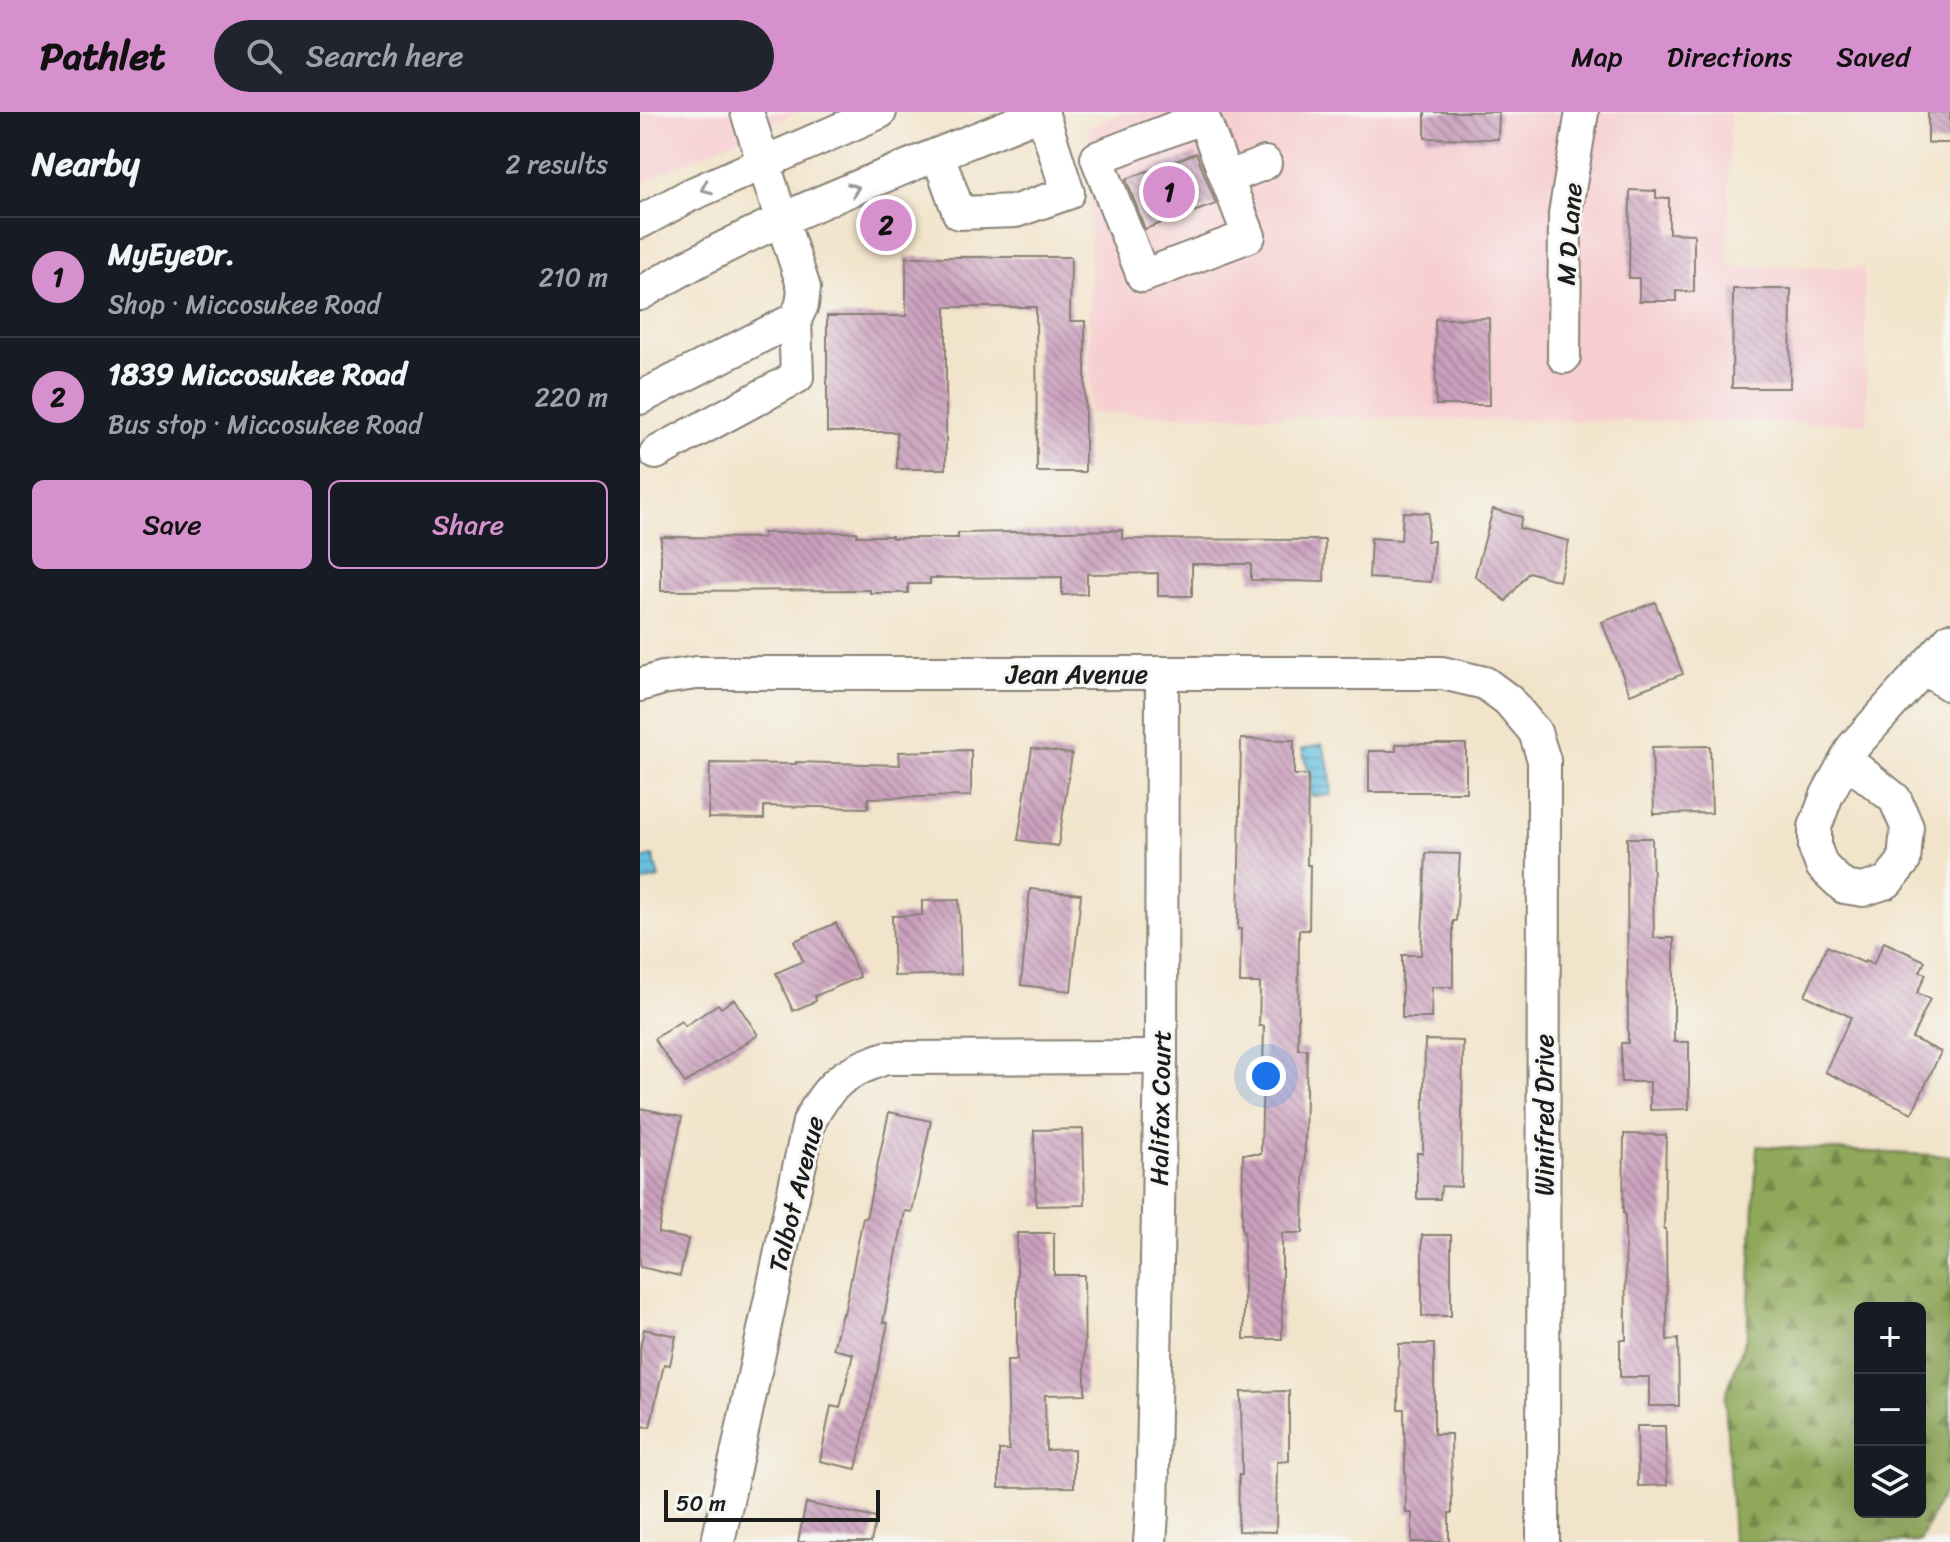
<!DOCTYPE html>
<html lang="en">
<head>
<meta charset="utf-8">
<style>
	:root { --surface:#171b24; --page:#20242c; --text:#f1f3f6; --muted:#9ea1a6; --line:#363941; --accent:#d690ce }
	body { margin:0; font-family:Sriracha,sans-serif; background:var(--page); color:var(--text) }
	.controls { position:absolute; right:24px; bottom:24px; display:grid; overflow:hidden; border-radius:12px; box-shadow:0 8px 32px #0002 }
	.controls button { width:72px; height:72px; display:grid; place-items:center; padding:0; border:0; border-bottom:2px solid var(--line); background:var(--surface); color:var(--text); font:40px sans-serif }
	.scale { position:absolute; left:24px; bottom:20px; width:216px; box-sizing:border-box; padding-left:8px; border:4px solid #1c1c1c; border-top:0; font-size:22px; line-height:28px; white-space:nowrap; color:#1c1c1c; -webkit-text-stroke:6px #f6f6f2; paint-order:stroke }
	.you { position:absolute; left:626px; top:964px; width:28px; height:28px; margin:-20px; border:6px solid #fff; border-radius:50%; background:#1a73e8; box-shadow:0 0 0 12px #1a73e833 }
	.badge { display:grid; place-items:center; width:52px; height:52px; border-radius:50%; background:var(--accent); color:#111; font-size:26px; font-weight:700 }
	.pin { position:absolute; translate:-50% -50%; border:4px solid #fff; box-shadow:0 2px 8px #0006 }
	.list { margin:0; padding:0; list-style:none }
	h2 { display:flex; justify-content:space-between; align-items:center; height:104px; margin:0; padding:0 32px; font-size:34px }
	h2 small { font-size:26px; font-weight:400; color:var(--muted) }
	.list li { display:grid; grid-template-columns:52px 1fr auto; gap:24px; align-items:center; box-sizing:border-box; height:120px; padding:0 32px; border-top:2px solid var(--line) }
	.list b { display:block; font-size:30px; white-space:nowrap }
	.list p { margin:0; font-size:26px; white-space:nowrap; color:var(--muted) }
	.list em { font-size:26px; font-style:normal; color:var(--muted) }
	.actions { display:flex; gap:16px; padding:24px 32px }
	.actions a { flex:1; padding:18px 0; border:2px solid var(--accent); border-radius:12px; text-align:center; font-size:28px; color:var(--accent) }
	.actions .main { background:var(--accent); color:#111 }
	.icon { flex:none; width:44px; height:44px; fill:none; stroke:currentColor; stroke-width:2; stroke-linecap:round; stroke-linejoin:round }
	.map { position:relative; flex:none; width:1310px; height:1430px; overflow:hidden }
	header { display:flex; align-items:center; gap:48px; box-sizing:border-box; height:112px; padding:0 40px; background:var(--accent); color:#111 }
	header strong { font-size:38px }
	nav { display:flex; gap:44px; margin-inline-start:auto; font-size:28px }
	.search { width:560px; height:72px; background:var(--page); display:flex; align-items:center; gap:20px; box-sizing:border-box; padding:0 28px; border-radius:44px; color:var(--muted); font-size:30px }
	main { display:flex }
	aside { flex:1; background:var(--surface) }
	.map>svg:first-child { display:block }
</style>
</head>
<body>
<header>
<strong>Pathlet</strong>
<div class="search"><svg class="icon" aria-label="search" viewBox="0 0 24 24"><circle cx="10" cy="10" r="6"/><path d="M15 15l6 6"/></svg>Search here</div>
<nav><a>Map</a><a>Directions</a><a>Saved</a></nav>
</header>
<main>
<aside>
<h2>Nearby<small>2 results</small></h2>
<ul class="list">
<li><span class="badge">1</span><div><b>MyEyeDr.</b><p>Shop · Miccosukee Road</p></div><em>210 m</em></li>
<li><span class="badge">2</span><div><b>1839 Miccosukee Road</b><p>Bus stop · Miccosukee Road</p></div><em>220 m</em></li>
</ul>
<div class="actions"><a class="main">Save</a><a>Share</a></div>
</aside>
<div class="map">
<svg width="1310" height="1430" viewBox="0 0 1310 1430">
	<defs>
		<pattern id="forest-firs" width="22" height="20" patternUnits="userSpaceOnUse" patternTransform="scale(2)"><rect width="22" height="20" fill="#8fa85a"/><path d="M5 1l3.5 6h-7zM16 11l3.5 6h-7z" fill="#74884a"/></pattern>
		<pattern id="water-rules" width="6" height="5" patternUnits="userSpaceOnUse" patternTransform="scale(2)"><rect width="6" height="5" fill="#63bfe0"/><path d="M0 2.5h6" fill="none" stroke="#519ab5"/></pattern>
		<pattern id="building-back-hatch" width="6" height="6" patternUnits="userSpaceOnUse" patternTransform="scale(2)"><rect width="6" height="6" fill="#cba0bd"/><path d="M-1 5l2 2M0 0l6 6M5-1l2 2" fill="none" stroke="#a48299"/></pattern>
	</defs>
	<rect width="100%" height="100%" fill="#f6f6f2"/>
	<filter id="ink" filterUnits="userSpaceOnUse"><feTurbulence type="fractalNoise" baseFrequency=".0125" numOctaves="2"/><feDisplacementMap in="SourceGraphic" scale="16" xChannelSelector="R" yChannelSelector="G"/><feConvolveMatrix kernelMatrix="1 2 1 2 8 2 1 2 1" color-interpolation-filters="sRGB"/></filter>
	<filter id="wash" filterUnits="userSpaceOnUse"><feTurbulence type="fractalNoise" baseFrequency=".006" numOctaves="4" result="noise"/><feDisplacementMap in="SourceGraphic" scale="32" xChannelSelector="R" yChannelSelector="G"/><feGaussianBlur stdDeviation="1.8" result="paint"/><feColorMatrix in="noise" values="0 0 0 0 0 0 0 0 0 0 0 0 0 0 0 0 0 1.4 0 .05"/><feComposite in="paint" operator="in"/></filter>
	<g filter="url(#wash)">
		<rect width="100%" height="100%" fill="#f2e4cb"/>
		<!-- built -->
		<g fill="#f7cfd1">
			<path d="M 0,0 L 157,0 L 0,71 Z"/>
			<path d="M 486,0 L 1090,0 L 1088,154 L 1224,156 L 1227,311 L 780,307 L 450,301 L 450,15 Z"/>
		</g>
		<!-- forest -->
		<path fill="url(#forest-firs)" stroke="#56623b" stroke-width="2" fill-rule="evenodd" d="M 1117,1034 L 1310,1044 L 1310,1366 L 1280,1430 L 1093,1430 L 1085,1285 L 1107,1223 ZM 1220,1196 L 1280,1196 L 1280,1400 L 1220,1400 Z"/>
		<!-- water -->
		<g fill="url(#water-rules)" stroke="#406e7e" stroke-width="2">
			<path d="M 682,632 L 690,657 L 692,683 L 671,684 L 671,666 L 662,638 Z"/>
			<path d="M 13,744 L 19,766 L 0,771 L 0,747 Z"/>
		</g>
		<g id="blocks">
			<!-- building -->
			<g fill="url(#building-back-hatch)">
				<path d="M 785,0 L 859,0 L 858,27 L 785,26 Z"/>
				<rect x="1288" y="0" width="22" height="31"/>
				<path d="M 556,41 L 576,92 L 505,117 L 486,67 Z"/>
				<path d="M 990,78 L 1016,79 L 1016,86 L 1029,86 L 1029,121 L 1054,122 L 1054,180 L 1036,179 L 1036,189 L 999,189 L 999,166 L 989,166 Z"/>
				<path d="M 266,145 L 431,145 L 430,209 L 445,209 L 445,360 L 397,360 L 396,195 L 306,195 L 306,357 L 257,357 L 257,320 L 187,320 L 187,204 L 266,204 Z"/>
				<path d="M 1093,177 L 1151,177 L 1150,276 L 1092,276 Z"/>
				<path d="M 849,206 L 850,293 L 796,293 L 795,207 Z"/>
				<path d="M 853,397 L 882,405 L 879,416 L 929,429 L 919,469 L 889,460 L 866,489 L 835,464 Z"/>
				<path d="M 763,400 L 789,401 L 787,429 L 794,429 L 791,470 L 729,466 L 731,426 L 761,428 Z"/>
				<path d="M 482,418 L 482,427 L 685,428 L 684,470 L 611,468 L 611,452 L 552,452 L 552,484 L 518,484 L 518,461 L 447,462 L 447,482 L 422,483 L 422,465 L 290,466 L 290,472 L 268,472 L 268,481 L 230,481 L 230,478 L 21,479 L 21,425 L 123,426 L 123,421 L 217,420 L 217,424 L 252,424 L 252,426 L 318,426 L 318,421 Z"/>
				<path d="M 1015,490 L 1043,562 L 990,582 L 962,510 Z"/>
				<path d="M 601,627 L 654,628 L 654,663 L 668,663 L 667,753 L 670,753 L 669,818 L 659,818 L 658,937 L 667,937 L 663,1121 L 642,1121 L 642,1227 L 604,1227 L 604,1120 L 602,1120 L 603,1042 L 621,1042 L 624,914 L 619,914 L 620,871 L 600,871 L 601,817 L 598,817 Z"/>
				<path d="M 756,632 L 826,632 L 826,680 L 729,680 L 729,639 L 756,639 Z"/>
				<path d="M 1070,634 L 1072,701 L 1014,702 L 1012,635 Z"/>
				<path d="M 392,636 L 432,642 L 418,734 L 378,728 Z"/>
				<path d="M 331,638 L 331,684 L 228,686 L 228,696 L 124,694 L 124,707 L 68,706 L 70,651 L 156,652 L 156,650 L 260,653 L 259,640 Z"/>
				<path d="M 987,726 L 1012,726 L 1014,826 L 1034,826 L 1034,930 L 1049,930 L 1049,997 L 1010,998 L 1010,970 L 981,970 L 981,931 L 988,931 Z"/>
				<path d="M 786,741 L 820,742 L 816,809 L 813,809 L 813,875 L 792,875 L 791,906 L 762,906 L 762,843 L 781,843 Z"/>
				<path d="M 390,777 L 441,782 L 431,879 L 381,873 Z"/>
				<path d="M 319,788 L 321,862 L 254,864 L 252,804 L 282,803 L 282,789 Z"/>
				<path d="M 196,811 L 220,865 L 175,884 L 176,889 L 153,899 L 136,861 L 163,849 L 154,829 Z"/>
				<path d="M 1244,830 L 1285,849 L 1280,860 L 1286,862 L 1277,881 L 1290,887 L 1272,926 L 1301,940 L 1272,1001 L 1185,960 L 1211,905 L 1165,883 L 1187,834 L 1224,851 L 1225,849 L 1233,853 Z"/>
				<path d="M 94,887 L 118,923 L 45,971 L 14,927 L 41,909 L 45,914 L 78,892 L 81,896 Z"/>
				<path d="M 785,928 L 823,929 L 821,1075 L 801,1074 L 800,1087 L 777,1087 L 777,1041 L 783,1041 Z"/>
				<path d="M 0,996 L 42,1005 L 18,1121 L 48,1127 L 40,1164 L 0,1155 Z"/>
				<path d="M 249,1000 L 291,1009 L 272,1100 L 265,1099 L 243,1210 L 248,1211 L 216,1357 L 180,1349 L 191,1294 L 200,1296 L 213,1242 L 193,1237 L 202,1201 L 204,1202 L 223,1105 L 226,1106 Z"/>
				<path d="M 443,1017 L 445,1093 L 396,1094 L 394,1018 Z"/>
				<path d="M 984,1022 L 1026,1023 L 1024,1117 L 1026,1117 L 1027,1228 L 1038,1227 L 1039,1294 L 1009,1294 L 1009,1265 L 980,1265 L 980,1228 L 986,1228 L 985,1101 L 983,1101 Z"/>
				<path d="M 377,1121 L 414,1121 L 414,1163 L 444,1163 L 445,1282 L 405,1283 L 406,1338 L 434,1337 L 434,1375 L 359,1376 L 359,1338 L 369,1338 L 367,1248 L 377,1248 Z"/>
				<rect x="782" y="1123" width="29" height="81"/>
				<path d="M 4,1217 L 36,1224 L 30,1253 L 24,1252 L 10,1315 L 0,1314 L 0,1236 Z"/>
				<path d="M 759,1232 L 794,1232 L 794,1322 L 811,1322 L 812,1401 L 809,1401 L 809,1430 L 772,1430 L 772,1401 L 766,1401 L 764,1297 L 758,1297 Z"/>
				<path d="M 649,1279 L 649,1349 L 637,1350 L 636,1420 L 598,1419 L 599,1363 L 602,1363 L 601,1280 Z"/>
				<path d="M 997,1314 L 1025,1314 L 1027,1373 L 998,1374 Z"/>
				<path d="M 166,1391 L 236,1406 L 231,1430 L 158,1430 Z"/>
			</g>
		</g>
	</g>
	<g filter="url(#ink)">
		<use href="#blocks" fill-opacity="0" stroke="#878074" stroke-width="2"/>
		<g fill="none" stroke-linecap="round" stroke-linejoin="round">
			<defs>
				<g id="minor">
					<path d="M 563,5 L 609,124 L 503,164 L 457,46 Z"/>
					<path d="M 298,43 L 319,101 L 376,99 L 428,81 L 402,0"/>
					<path d="M 587,66 L 625,51"/>
					<path d="M 0,110 L 50,83 L 240,0"/>
					<path d="M 0,182 C 126,105 267,56 403,0"/>
					<path d="M 924,245 L 925,102 L 942,0"/>
					<path d="M 0,286 L 155,207 L 162,193 L 164,176 L 107,0"/>
					<path d="M 16,341 L 157,265 L 155,207"/>
					<path d="M 1284,556 L 1310,573"/>
					<path d="M 0,573 L 23,566 L 56,561 L 802,561 L 845,571 L 868,588 L 895,620 L 904,648 L 903,1430"/>
					<path d="M 1206,648 L 1255,687 L 1267,715 L 1264,749 L 1247,770 L 1223,778 L 1204,775 L 1182,754 L 1175,736 L 1175,715 L 1187,683 L 1206,648 L 1213,635 L 1310,527"/>
					<path d="M 78,1430 L 169,1010 C 189,971 204,960 246,946 L 521,945"/>
					<path d="M 510,1430 L 512,1402 L 521,945 L 522,562"/>
				</g>
			</defs>
			<!-- minor casing -->
			<use href="#minor" stroke="#878074" stroke-width="36"/>
			<!-- minor -->
			<use href="#minor" stroke="#fff" stroke-width="32"/>
		</g>
		<!-- one-way arrows -->
		<defs><path id="oneway-chevron" d="M-2-3.5L2.5 0L-2 3.5" fill="none" stroke-width="1.6" stroke-linecap="round" stroke-linejoin="round" transform="scale(2)"/></defs>
		<g stroke="#999">
			<use href="#oneway-chevron" transform="translate(66 76) rotate(156)"/>
			<use href="#oneway-chevron" transform="translate(214 77) rotate(-22)"/>
		</g>
	</g>
	<g text-anchor="middle" dominant-baseline="central" stroke-width="6" stroke-linejoin="round" paint-order="stroke">
		<!-- street labels -->
		<g font-size="26" fill="#1c1c1c" stroke="#f6f6f2">
			<text transform="translate(929 122) rotate(-86)">M D Lane</text>
			<text x="437" y="562">Jean Avenue</text>
			<text transform="translate(520 996) rotate(-89)">Halifax Court</text>
			<text transform="translate(904 1003) rotate(-90)">Winifred Drive</text>
			<text transform="translate(156 1082) rotate(-76)">Talbot Avenue</text>
		</g>
	</g>
</svg>
<div class="controls">
<button>+</button>
<button>−</button>
<button><svg class="icon" aria-label="layers" viewBox="0 0 24 24"><path d="M12 4l9 5-9 5-9-5zM3 14l9 5 9-5"/></svg></button>
</div>
<div class="scale">50 m</div>
<div class="you"></div>
<div class="pin badge" style="left:529px;top:80px">1</div>
<div class="pin badge" style="left:246px;top:113px">2</div>
</div>
</main>
</body>
</html>
